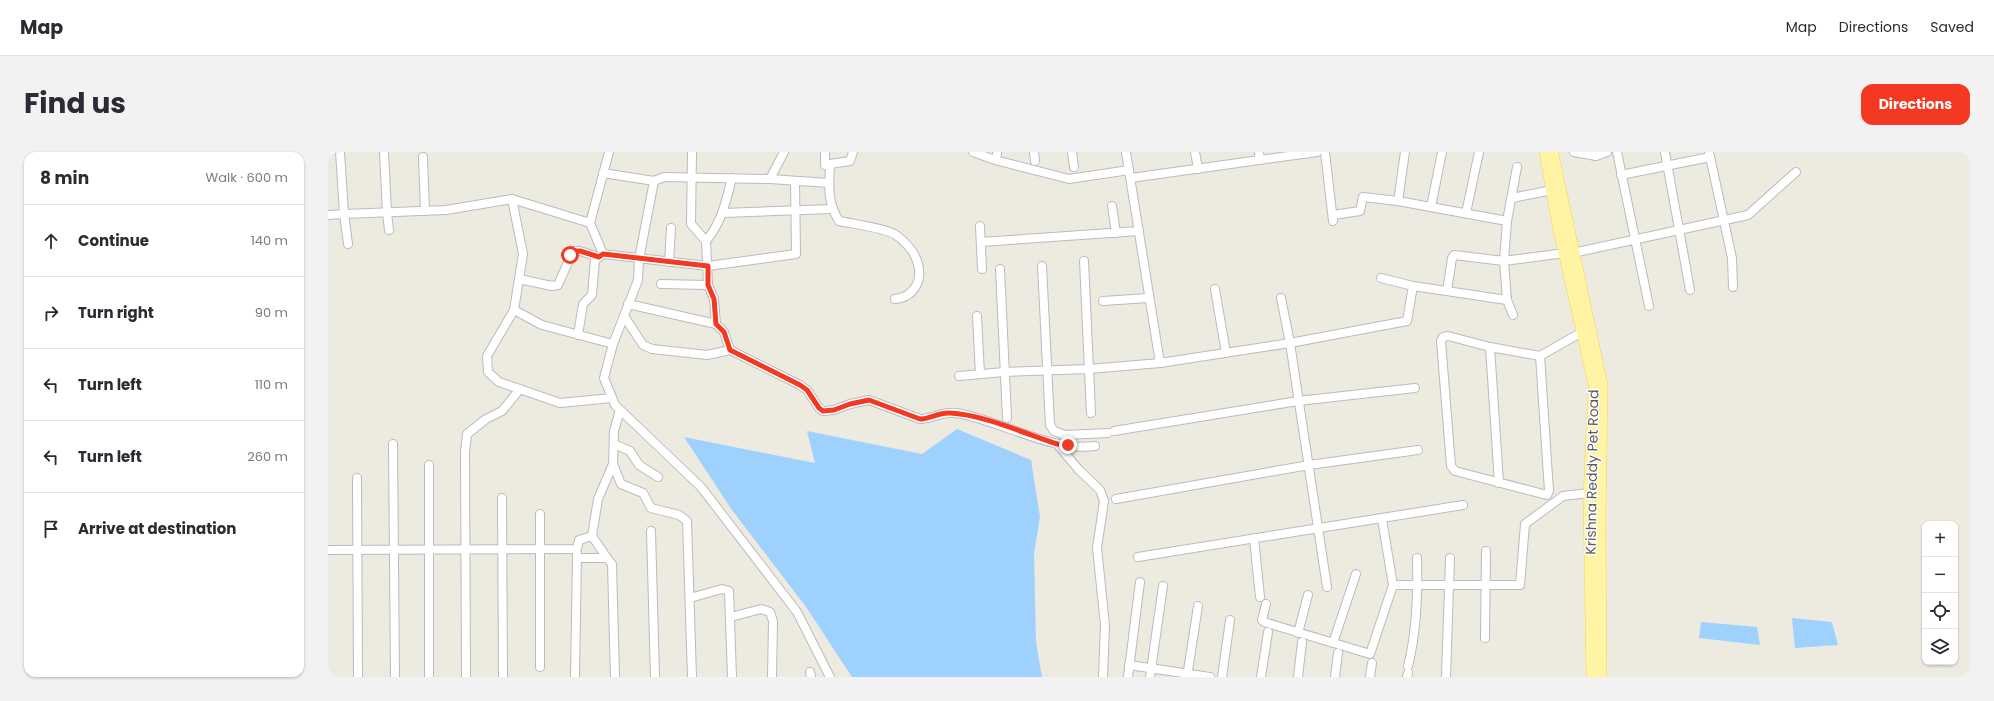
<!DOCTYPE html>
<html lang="en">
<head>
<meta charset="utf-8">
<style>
	:root { --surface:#fff; --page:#f2f2f3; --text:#2b2b33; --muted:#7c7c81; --line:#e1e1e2; --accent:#f33921 }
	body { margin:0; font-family:Poppins,sans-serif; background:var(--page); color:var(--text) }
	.controls { position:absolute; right:12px; bottom:12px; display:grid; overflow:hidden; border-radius:8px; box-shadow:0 1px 3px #0004 }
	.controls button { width:36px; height:36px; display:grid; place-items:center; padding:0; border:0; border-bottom:1px solid var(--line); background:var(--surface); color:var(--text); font:20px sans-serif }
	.stop { position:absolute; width:12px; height:12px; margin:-9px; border:3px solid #f33921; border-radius:50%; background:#fff }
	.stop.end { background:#f33921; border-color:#fff; box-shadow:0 1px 4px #0008 }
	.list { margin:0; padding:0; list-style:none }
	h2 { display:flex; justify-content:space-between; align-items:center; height:52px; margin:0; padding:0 16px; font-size:17px }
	h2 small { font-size:13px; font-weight:400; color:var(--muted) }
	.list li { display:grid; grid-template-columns:26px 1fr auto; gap:12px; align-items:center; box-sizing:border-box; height:72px; padding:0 16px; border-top:1px solid var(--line) }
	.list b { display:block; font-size:15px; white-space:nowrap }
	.list em { font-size:13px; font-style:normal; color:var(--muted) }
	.icon { flex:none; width:22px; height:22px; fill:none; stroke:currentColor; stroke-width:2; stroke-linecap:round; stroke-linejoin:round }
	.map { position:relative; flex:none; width:1642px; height:525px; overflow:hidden; border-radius:12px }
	header { display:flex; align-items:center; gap:24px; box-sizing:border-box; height:56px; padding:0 20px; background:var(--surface); border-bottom:1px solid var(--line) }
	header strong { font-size:19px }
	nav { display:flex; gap:22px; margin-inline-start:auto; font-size:14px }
	.intro { display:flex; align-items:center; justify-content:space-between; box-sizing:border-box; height:96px; padding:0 24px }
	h1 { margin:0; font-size:28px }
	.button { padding:10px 18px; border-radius:12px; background:var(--accent); color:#fff; font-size:14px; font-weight:700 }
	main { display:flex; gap:24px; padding:0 24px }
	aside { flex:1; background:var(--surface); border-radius:12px; box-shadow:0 1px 3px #0004 }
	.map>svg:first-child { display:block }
</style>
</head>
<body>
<header>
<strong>Map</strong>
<nav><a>Map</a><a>Directions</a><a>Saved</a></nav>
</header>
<div class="intro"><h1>Find us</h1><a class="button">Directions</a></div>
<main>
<aside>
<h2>8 min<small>Walk · 600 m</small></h2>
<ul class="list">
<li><svg class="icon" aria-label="ahead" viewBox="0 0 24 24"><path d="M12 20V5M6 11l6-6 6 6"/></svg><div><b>Continue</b></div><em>140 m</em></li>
<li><svg class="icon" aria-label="right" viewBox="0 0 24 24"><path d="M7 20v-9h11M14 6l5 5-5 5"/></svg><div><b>Turn right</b></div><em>90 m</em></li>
<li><svg class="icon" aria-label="left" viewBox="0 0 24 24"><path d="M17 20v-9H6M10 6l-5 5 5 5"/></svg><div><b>Turn left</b></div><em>110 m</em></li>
<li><svg class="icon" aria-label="left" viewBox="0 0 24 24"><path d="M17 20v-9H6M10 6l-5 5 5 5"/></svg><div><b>Turn left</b></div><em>260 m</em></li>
<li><svg class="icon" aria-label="arrive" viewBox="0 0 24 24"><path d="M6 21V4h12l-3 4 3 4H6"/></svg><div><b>Arrive at destination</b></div></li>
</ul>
</aside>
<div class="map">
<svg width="1642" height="525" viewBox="0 0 1642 525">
	<rect width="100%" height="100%" fill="#edebe0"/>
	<!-- water -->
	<g fill="#9fd1ff">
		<path d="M 629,277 L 703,308 L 712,365 L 706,402 L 708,490 L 714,525 L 524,525 L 478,455 L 404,358 L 356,285 L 487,311 L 479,279 L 594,302 Z"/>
		<path d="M 1464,466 L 1504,470 L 1510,493 L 1467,496 Z"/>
		<path d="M 1373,470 L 1429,475 L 1432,493 L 1371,486 Z"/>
	</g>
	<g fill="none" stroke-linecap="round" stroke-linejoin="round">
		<defs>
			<g id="minor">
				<path d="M 56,0 L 59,61 L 61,78"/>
				<path d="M 364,0 L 363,72 L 378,89"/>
				<path d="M 497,0 L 497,13 L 502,12 C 501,34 499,50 511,69 C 525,72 558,76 568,83 C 576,89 586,99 589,109 C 596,128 586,145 567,147"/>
				<path d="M 645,0 L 667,8 L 741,27 L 801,18"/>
				<path d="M 669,0 L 669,2"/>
				<path d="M 706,0 L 707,9"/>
				<path d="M 744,0 L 746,15"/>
				<path d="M 798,0 L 832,211"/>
				<path d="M 867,0 L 870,17"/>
				<path d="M 931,0 L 932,8"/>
				<path d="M 997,0 L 1005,69"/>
				<path d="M 1246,0 L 1268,4 L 1279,0"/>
				<path d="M 1289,0 L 1321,154"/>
				<path d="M 1337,0 L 1362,138"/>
				<path d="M 1381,0 L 1404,106 L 1405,135"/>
				<path d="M 95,5 L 97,59"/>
				<path d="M 502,12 L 522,9 L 525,0"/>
				<path d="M 275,21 L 326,29 L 336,25 L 442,27 L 501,31"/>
				<path d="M 1293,23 L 1382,5"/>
				<path d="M 803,26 L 989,0"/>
				<path d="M 442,27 L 456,0"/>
				<path d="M 326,29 L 311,107 L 310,128 L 285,192 L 276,226 L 287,253 L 373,335 L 469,460 L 502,525"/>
				<path d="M 1184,46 L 1224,38"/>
				<path d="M 184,47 L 195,102 L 186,158 L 159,204 L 160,220 L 171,230 L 232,251 L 284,246"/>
				<path d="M 1070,49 L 1077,0"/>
				<path d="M 784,54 L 788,81"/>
				<path d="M 1103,55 L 1114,0"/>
				<path d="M 395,61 L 503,57"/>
				<path d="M 1138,61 L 1151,0"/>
				<path d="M 0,63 L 16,62 L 12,0"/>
				<path d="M 1005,63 L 1032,59 L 1035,45 L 1070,49 L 1179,69 L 1189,15"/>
				<path d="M 652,74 L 654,117"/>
				<path d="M 653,90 L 811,79"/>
				<path d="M 20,92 L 16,62 L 118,58 L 184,47 L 262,71"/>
				<path d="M 1245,101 L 1420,63 L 1468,20"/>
				<path d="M 275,102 L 380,114 L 468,102 L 467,29"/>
				<path d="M 756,109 L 763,261"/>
				<path d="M 341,110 L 343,76"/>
				<path d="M 714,114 L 722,273 L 726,279 L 737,283 L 780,281"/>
				<path d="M 672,117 L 679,266"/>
				<path d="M 1053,126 L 1085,134 L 1179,148 L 1176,109 L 1237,101"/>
				<path d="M 191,127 L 224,134 L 230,133 L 245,99 L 252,99 L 271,105"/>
				<path d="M 333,132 L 380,133"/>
				<path d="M 887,137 L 898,201"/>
				<path d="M 1119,139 L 1124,106 L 1126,103 L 1176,109 L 1179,69"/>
				<path d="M 953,146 L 962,191 L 999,435"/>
				<path d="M 1179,148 L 1185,163"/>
				<path d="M 775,149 L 820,146"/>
				<path d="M 300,152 L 388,172 L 396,180 L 402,198"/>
				<path d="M 186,158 L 214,173 L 285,192"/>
				<path d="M 296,164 L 315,193 L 324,197 L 379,203 L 402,198 L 472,233 L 479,238 L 491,256 L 495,259 L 506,258 L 522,252 L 541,248 L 592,267 C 605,267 615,259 628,261 C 673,268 721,300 767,294"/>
				<path d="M 649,164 L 652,222"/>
				<path d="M 388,172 L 386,147 L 380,133 L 378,89 C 394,70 398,49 404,26"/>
				<path d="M 250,183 L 255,152 L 264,143 L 267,108 L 275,102 L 262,71 L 281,0"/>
				<path d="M 1162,195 L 1171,331"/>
				<path d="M 1212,204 L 1221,339 L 1219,343 L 1127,319 L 1123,314 L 1113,189 L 1115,185 L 1120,184 L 1162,195 L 1212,204 L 1254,180"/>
				<path d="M 631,224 L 676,220 L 761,217 L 832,211 L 962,191 L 1079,169 L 1085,134"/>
				<path d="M 786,279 L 970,249 L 1087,236"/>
				<path d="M 65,292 L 67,525"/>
				<path d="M 286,292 L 302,299 L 311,313 L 330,325"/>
				<path d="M 729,292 L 751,318 L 772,338 L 776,349 L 769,396 L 777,473 L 775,525"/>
				<path d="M 285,312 L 293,332 L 315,341 L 323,356 L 351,363 L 359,369 L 364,525"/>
				<path d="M 29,326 L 30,525"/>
				<path d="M 174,346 L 175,525"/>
				<path d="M 788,347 L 981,313 L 1090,298"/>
				<path d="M 212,362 L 212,515"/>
				<path d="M 1054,367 L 1065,433"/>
				<path d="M 323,379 L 327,525"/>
				<path d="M 264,384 L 279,406"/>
				<path d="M 926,386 L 932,445"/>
				<path d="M 0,398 L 249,397 L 251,388 L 264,384 L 270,347 L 285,312 L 286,279 L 292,258"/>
				<path d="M 810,405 L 1135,353"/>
				<path d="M 249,406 L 279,406 L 284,412 L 287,525"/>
				<path d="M 362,446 L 394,437 L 401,439 L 404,525"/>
				<path d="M 938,452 L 934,468 L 936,470 L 1042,502 L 1065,433 L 1192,433 L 1197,372 L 1235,344 L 1261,341"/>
				<path d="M 403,465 L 433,457 L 442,460 L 445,469 L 444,525"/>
				<path d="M 970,481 L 980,443"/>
				<path d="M 1157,486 L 1158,399"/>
				<path d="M 1005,491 L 1028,422"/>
				<path d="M 801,513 L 882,525"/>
				<path d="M 1080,514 C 1089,479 1090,443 1089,406"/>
				<path d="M 482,520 L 483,525"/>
				<path d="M 1118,524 L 1122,406"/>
				<path d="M 101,525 L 101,313"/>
				<path d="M 138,525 L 137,300 L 139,282 L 158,267 L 174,259 L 192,237"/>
				<path d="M 247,525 L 249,402"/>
				<path d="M 800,525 L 812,430"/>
				<path d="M 822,525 L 835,434"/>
				<path d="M 859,525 L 870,454"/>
				<path d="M 894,525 L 902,468"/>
				<path d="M 933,525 L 940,480"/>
				<path d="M 970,525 L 974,490"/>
				<path d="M 1007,525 L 1010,501"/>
				<path d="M 1042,525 L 1044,511"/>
				<path d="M 1079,525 L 1080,521"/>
			</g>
			<g id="major">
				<path d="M 1217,0 L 1231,78 L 1266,232 L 1261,348 L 1264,525"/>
				<path d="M 1225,3 L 1274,233 L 1272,369 L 1273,525"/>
			</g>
		</defs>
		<!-- minor casing -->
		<use href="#minor" stroke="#b8bbc0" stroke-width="10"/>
		<!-- major casing -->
		<use href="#major" stroke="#f9d04d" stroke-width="12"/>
		<!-- minor -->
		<use href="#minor" stroke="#fff" stroke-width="8"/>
		<!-- major -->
		<use href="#major" stroke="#fff4a4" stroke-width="11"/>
	</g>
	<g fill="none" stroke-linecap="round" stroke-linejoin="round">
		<!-- route -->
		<path stroke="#f33921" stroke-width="5" d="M 242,103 L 246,99 L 252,99 L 271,105 L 275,102 L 380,114 L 380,133 L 386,147 L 388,172 L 396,180 L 402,198 L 472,233 L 479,238 L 491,256 L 495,259 L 506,258 L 522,252 L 541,248 L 592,267 C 602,267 611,260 622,261 C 653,262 698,282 729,292 L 740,293"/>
	</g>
	<g text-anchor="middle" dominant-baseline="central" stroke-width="3" stroke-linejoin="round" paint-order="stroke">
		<!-- street labels -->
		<g font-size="14" fill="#595d62" stroke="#fff">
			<text transform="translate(1264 320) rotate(-89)">Krishna Reddy Pet Road</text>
		</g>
	</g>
</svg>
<div class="controls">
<button>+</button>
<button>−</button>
<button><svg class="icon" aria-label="locate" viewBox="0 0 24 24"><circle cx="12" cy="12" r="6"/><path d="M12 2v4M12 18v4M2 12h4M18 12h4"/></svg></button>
<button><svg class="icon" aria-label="layers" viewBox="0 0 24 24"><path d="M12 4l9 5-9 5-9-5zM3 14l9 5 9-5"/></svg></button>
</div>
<div class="stop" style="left:242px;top:103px"></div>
<div class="stop end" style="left:740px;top:293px"></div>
</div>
</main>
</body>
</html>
